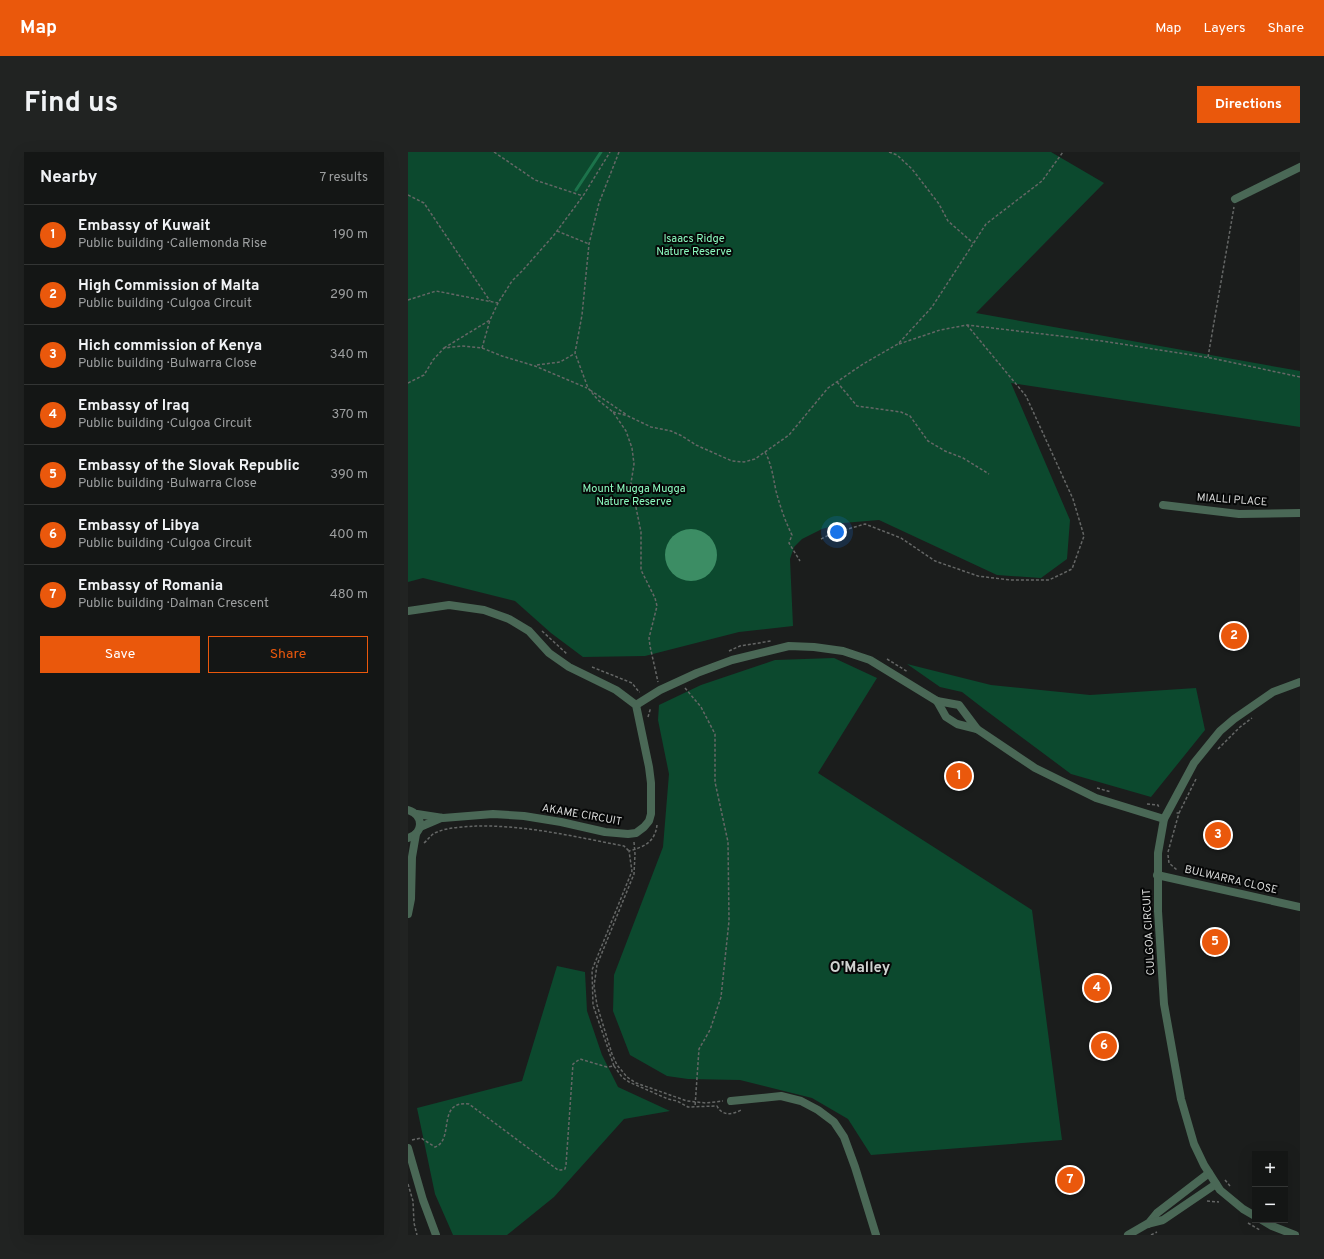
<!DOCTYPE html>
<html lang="en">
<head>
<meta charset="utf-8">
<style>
	:root { --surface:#141615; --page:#212322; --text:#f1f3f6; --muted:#9d9fa0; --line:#333534; --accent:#ea580c }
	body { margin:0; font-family:Overpass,sans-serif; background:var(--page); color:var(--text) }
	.controls { position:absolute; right:12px; bottom:12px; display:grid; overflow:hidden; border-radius:0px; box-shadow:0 4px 16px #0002 }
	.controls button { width:36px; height:36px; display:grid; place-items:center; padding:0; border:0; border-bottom:1px solid var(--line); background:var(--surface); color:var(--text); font:20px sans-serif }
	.you { position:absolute; left:429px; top:380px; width:14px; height:14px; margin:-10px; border:3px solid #fff; border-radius:50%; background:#1a73e8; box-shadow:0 0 0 6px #1a73e833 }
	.badge { display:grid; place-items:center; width:26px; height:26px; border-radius:50%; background:var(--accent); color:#fff; font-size:13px; font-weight:700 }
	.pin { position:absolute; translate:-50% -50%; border:2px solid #fff; box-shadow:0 1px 4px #0006 }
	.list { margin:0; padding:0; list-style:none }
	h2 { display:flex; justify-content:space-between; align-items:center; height:52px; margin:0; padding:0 16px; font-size:17px }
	h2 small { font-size:13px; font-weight:400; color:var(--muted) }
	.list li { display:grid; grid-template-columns:26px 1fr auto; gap:12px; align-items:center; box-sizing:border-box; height:60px; padding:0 16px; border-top:1px solid var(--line) }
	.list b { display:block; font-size:15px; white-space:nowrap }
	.list p { margin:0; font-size:13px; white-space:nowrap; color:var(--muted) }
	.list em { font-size:13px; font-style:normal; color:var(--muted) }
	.actions { display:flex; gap:8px; padding:12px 16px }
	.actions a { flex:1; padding:9px 0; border:1px solid var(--accent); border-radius:0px; text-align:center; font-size:14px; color:var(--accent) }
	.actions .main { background:var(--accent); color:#fff }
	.map { position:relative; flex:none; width:892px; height:1083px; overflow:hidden; border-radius:0px }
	header { display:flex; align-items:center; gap:24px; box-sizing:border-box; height:56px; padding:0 20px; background:var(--accent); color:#fff }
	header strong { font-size:19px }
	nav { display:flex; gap:22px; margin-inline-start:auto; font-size:14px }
	.intro { display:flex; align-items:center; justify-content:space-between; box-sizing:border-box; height:96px; padding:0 24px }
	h1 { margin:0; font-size:28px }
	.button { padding:10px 18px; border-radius:0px; background:var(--accent); color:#fff; font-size:14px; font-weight:700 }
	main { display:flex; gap:24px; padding:0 24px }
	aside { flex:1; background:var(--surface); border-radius:0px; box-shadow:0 4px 16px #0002 }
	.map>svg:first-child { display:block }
</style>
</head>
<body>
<header>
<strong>Map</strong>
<nav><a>Map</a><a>Layers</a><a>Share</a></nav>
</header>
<div class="intro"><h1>Find us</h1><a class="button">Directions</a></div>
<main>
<aside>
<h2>Nearby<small>7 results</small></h2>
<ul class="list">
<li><span class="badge">1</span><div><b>Embassy of Kuwait</b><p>Public building · Callemonda Rise</p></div><em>190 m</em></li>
<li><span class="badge">2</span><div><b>High Commission of Malta</b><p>Public building · Culgoa Circuit</p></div><em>290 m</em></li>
<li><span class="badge">3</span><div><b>Hich commission of Kenya</b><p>Public building · Bulwarra Close</p></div><em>340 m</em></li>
<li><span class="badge">4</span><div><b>Embassy of Iraq</b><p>Public building · Culgoa Circuit</p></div><em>370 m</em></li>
<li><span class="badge">5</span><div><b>Embassy of the Slovak Republic</b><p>Public building · Bulwarra Close</p></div><em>390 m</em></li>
<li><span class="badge">6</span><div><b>Embassy of Libya</b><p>Public building · Culgoa Circuit</p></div><em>400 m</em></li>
<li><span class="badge">7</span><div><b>Embassy of Romania</b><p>Public building · Dalman Crescent</p></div><em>480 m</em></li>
</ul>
<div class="actions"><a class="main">Save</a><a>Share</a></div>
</aside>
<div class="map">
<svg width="892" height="1083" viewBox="0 0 892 1083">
	<rect width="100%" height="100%" fill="#1b1d1c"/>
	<!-- green -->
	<g fill="#0c492e">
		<path d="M 0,0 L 643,0 L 696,31 L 568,161 L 892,219 L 892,275 L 603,231 L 662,368 L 659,407 L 633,426 L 589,423 L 471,368 L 435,371 L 414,377 L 394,387 L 386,395 L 382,407 L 385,474 L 331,480 L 237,504 L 175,505 L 143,481 L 107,449 L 15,426 L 0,430 Z"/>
		<path d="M 426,506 L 469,526 L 410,621 L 624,758 L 654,988 L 463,1003 L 440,967 L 404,946 L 332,928 L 280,927 L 259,924 L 222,903 L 205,859 L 206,823 L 255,695 L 261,622 L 250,568 L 251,553 L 293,533 L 367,508 Z"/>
		<path d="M 499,512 L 583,533 L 682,543 L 788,536 L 797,578 L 743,645 L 663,622 L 576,557 L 554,540 L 532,535 Z"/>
		<path d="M 149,814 L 177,820 L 179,859 L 194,903 L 210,935 L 262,959 L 216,967 L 146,1045 L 99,1083 L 45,1083 L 27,1042 L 9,956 L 114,929 Z"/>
	</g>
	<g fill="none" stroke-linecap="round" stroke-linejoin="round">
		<!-- stream -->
		<path stroke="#1c734b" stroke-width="3" d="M 168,38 L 193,0"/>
	</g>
	<!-- building -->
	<circle fill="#3c8d64" cx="283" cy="403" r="26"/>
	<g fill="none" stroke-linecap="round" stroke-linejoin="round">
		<!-- path -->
		<g stroke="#656766" stroke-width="1.5" stroke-dasharray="3 2" stroke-linecap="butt">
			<path d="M 86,0 L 127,28 L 175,44"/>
			<path d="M 211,0 L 191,51 L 181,92 L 174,163 L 167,201 L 180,236 L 190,248 L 205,260 L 218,279 L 224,296 L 226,312 L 223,331 L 233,380 L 233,418 L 247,446 L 249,454 L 241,486 L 242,494 L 250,530"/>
			<path d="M 481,0 L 489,3 L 504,17 L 531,52 L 540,69 L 565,91"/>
			<path d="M 0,43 L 16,51 L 82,149"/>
			<path d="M 149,79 L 181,92"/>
			<path d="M 0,148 L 28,139 L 90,151"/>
			<path d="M 491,192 L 532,178 L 559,173 L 694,189 L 803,206 L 892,225"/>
			<path d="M 36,196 L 82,168 L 90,151 L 104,129 L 114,119 L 146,83 L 175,44 L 202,0"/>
			<path d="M 74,196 L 82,168"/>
			<path d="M 800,205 L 826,55"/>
			<path d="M 129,213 L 152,210 L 166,202"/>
			<path d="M 429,230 L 449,254 L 493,260 L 502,264 L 520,289 L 537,299 L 555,306 L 581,322"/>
			<path d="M 0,231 L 16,223 L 25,208 L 36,196 L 54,194 L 74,196 L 94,204 L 127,214 L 179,236"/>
			<path d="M 182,238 L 219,263"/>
			<path d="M 205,260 L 220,264 L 243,275 L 263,279 L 274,284 L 288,293 L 324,309 L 336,310 L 347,307 L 381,283 L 420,236 L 455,212 L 490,192 L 524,155 L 578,72 L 634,29 L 655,0"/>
			<path d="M 357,300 C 364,313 365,325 368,339 C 372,354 377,369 384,383 L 381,391 L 392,409"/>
			<path d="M 413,387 L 423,382 L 457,372 L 493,386 L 527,409 L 570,424 L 602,428 L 641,428 L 664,417 L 676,384 L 665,347 L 618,244 L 559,173"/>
			<path d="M 134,479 L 159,502"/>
			<path d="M 321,499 L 332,494 L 363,489"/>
			<path d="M 479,507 L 500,520"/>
			<path d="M 184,515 L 224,531 L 231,540 L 232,540"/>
			<path d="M 277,536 L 293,555 L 307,582 L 307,630 L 320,690 L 321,769 L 313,845 L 302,878 L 291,897 L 287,955"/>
			<path d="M 240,565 L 242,558 L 241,556"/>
			<path d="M 810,597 L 832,575 L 844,566"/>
			<path d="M 689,636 L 703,640"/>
			<path d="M 739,652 L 750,653 L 751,656"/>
			<path d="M 771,661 L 788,627"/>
			<path d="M 226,690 L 227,702 L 226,722 L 189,813 L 186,834 L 189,853 L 204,902 L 209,913 L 219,925 L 228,931 L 279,949 L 298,951 L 315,949"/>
			<path d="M 16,691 C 21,687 23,682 29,680 C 41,675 56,675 68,674 C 119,673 168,685 216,694 L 221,699"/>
			<path d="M 760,700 L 771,661 L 768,661"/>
			<path d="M 760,703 L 761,711 L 769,718"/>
			<path d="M 206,914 L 214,925 L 221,930 L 260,947 L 269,949 L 280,955 L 309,954 C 314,964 324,963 333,958"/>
			<path d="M 4,988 L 13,986 L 27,995 C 47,988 28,948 61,952 L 150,1018 L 153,1018 L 157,1017 L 158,1013 L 165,912 L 172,907 L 199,915 L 206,914 L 185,853 L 184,818 L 224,719 L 221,699 C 236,695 247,690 249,673"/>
			<path d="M 817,1028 L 822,1034"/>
			<path d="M 0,1032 L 5,1049 L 6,1071 L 9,1083"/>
			<path d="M 799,1049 L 811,1050"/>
			<path d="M 840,1071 L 852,1078"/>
			<path d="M 743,1083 L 749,1080"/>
		</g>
		<!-- minor -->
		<g stroke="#4a6856" stroke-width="8">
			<path d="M 827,47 L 892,15"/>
			<path d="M 755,353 L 831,362 L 892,361"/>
			<path d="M 0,459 L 41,453 L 76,458 L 101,467 L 121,479 L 141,501 L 161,515 L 208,538 L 228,553 L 241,615 L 243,631 L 243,662 L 241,669 L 236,675 L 228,681 L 220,682 L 197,680 L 153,670 L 116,664 L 85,662 L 35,666 L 9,662"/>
			<path d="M 529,549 L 538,565 L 549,572 L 569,577 L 627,616 L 688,646 L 756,667"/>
			<path d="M 228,553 L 252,538 L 289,521 L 324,508 L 381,494 L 406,495 L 435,499 L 462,508 L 529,549 L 551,553 L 569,577"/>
			<path d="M 0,658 C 16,663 16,681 0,686"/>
			<path d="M 12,675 L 33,666"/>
			<path d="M 749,723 L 892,755"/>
			<path d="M 0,762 L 3,747 L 4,705 L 8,682"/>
			<path d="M 323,949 L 373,944 L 393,949 L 410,958 L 426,970 L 436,985 L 447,1015 L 468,1083"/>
			<path d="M 0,996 L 15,1048 L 28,1083"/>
			<path d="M 740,1072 L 749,1061 L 801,1021"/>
			<path d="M 720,1083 L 739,1072 L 755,1068 L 808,1032"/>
		</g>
		<!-- tertiary -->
		<g stroke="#4a6856" stroke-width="8">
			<path d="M 847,1064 L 835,1057 L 812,1038 L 796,1013 L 786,992 L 773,947 L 756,852 L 750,759 L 750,701 L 756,667 L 786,611 L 812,579 L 826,567 L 865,540 L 892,530"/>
			<path d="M 854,1068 L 864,1074 L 887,1083"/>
		</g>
	</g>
	<g text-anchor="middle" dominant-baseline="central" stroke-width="4" stroke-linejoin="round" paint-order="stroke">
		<!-- park labels -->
		<g font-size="11" fill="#8cfabf" stroke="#060707">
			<text x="286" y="87">Isaacs Ridge<tspan x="286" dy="13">Nature Reserve</tspan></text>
			<text x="226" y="337">Mount Mugga Mugga<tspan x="226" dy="13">Nature Reserve</tspan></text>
		</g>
		<!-- street labels -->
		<g font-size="11" fill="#d8d9d8" stroke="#060707">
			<text transform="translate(824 348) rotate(4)">MIALLI PLACE</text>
			<text transform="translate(174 663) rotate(10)">AKAME CIRCUIT</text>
			<text transform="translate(823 728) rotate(13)">BULWARRA CLOSE</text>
			<text transform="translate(741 780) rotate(-93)">CULGOA CIRCUIT</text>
		</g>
		<!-- district labels -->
		<g font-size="15" font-weight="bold" fill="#cfd2d0" stroke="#060707">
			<text x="452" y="816">O'Malley</text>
		</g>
	</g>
</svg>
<div class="controls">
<button>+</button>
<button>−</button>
</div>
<div class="you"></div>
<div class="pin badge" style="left:551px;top:624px">1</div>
<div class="pin badge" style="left:826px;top:484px">2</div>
<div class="pin badge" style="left:810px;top:683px">3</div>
<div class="pin badge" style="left:689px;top:836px">4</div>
<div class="pin badge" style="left:807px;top:790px">5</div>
<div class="pin badge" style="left:696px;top:894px">6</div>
<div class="pin badge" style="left:662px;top:1028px">7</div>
</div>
</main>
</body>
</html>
